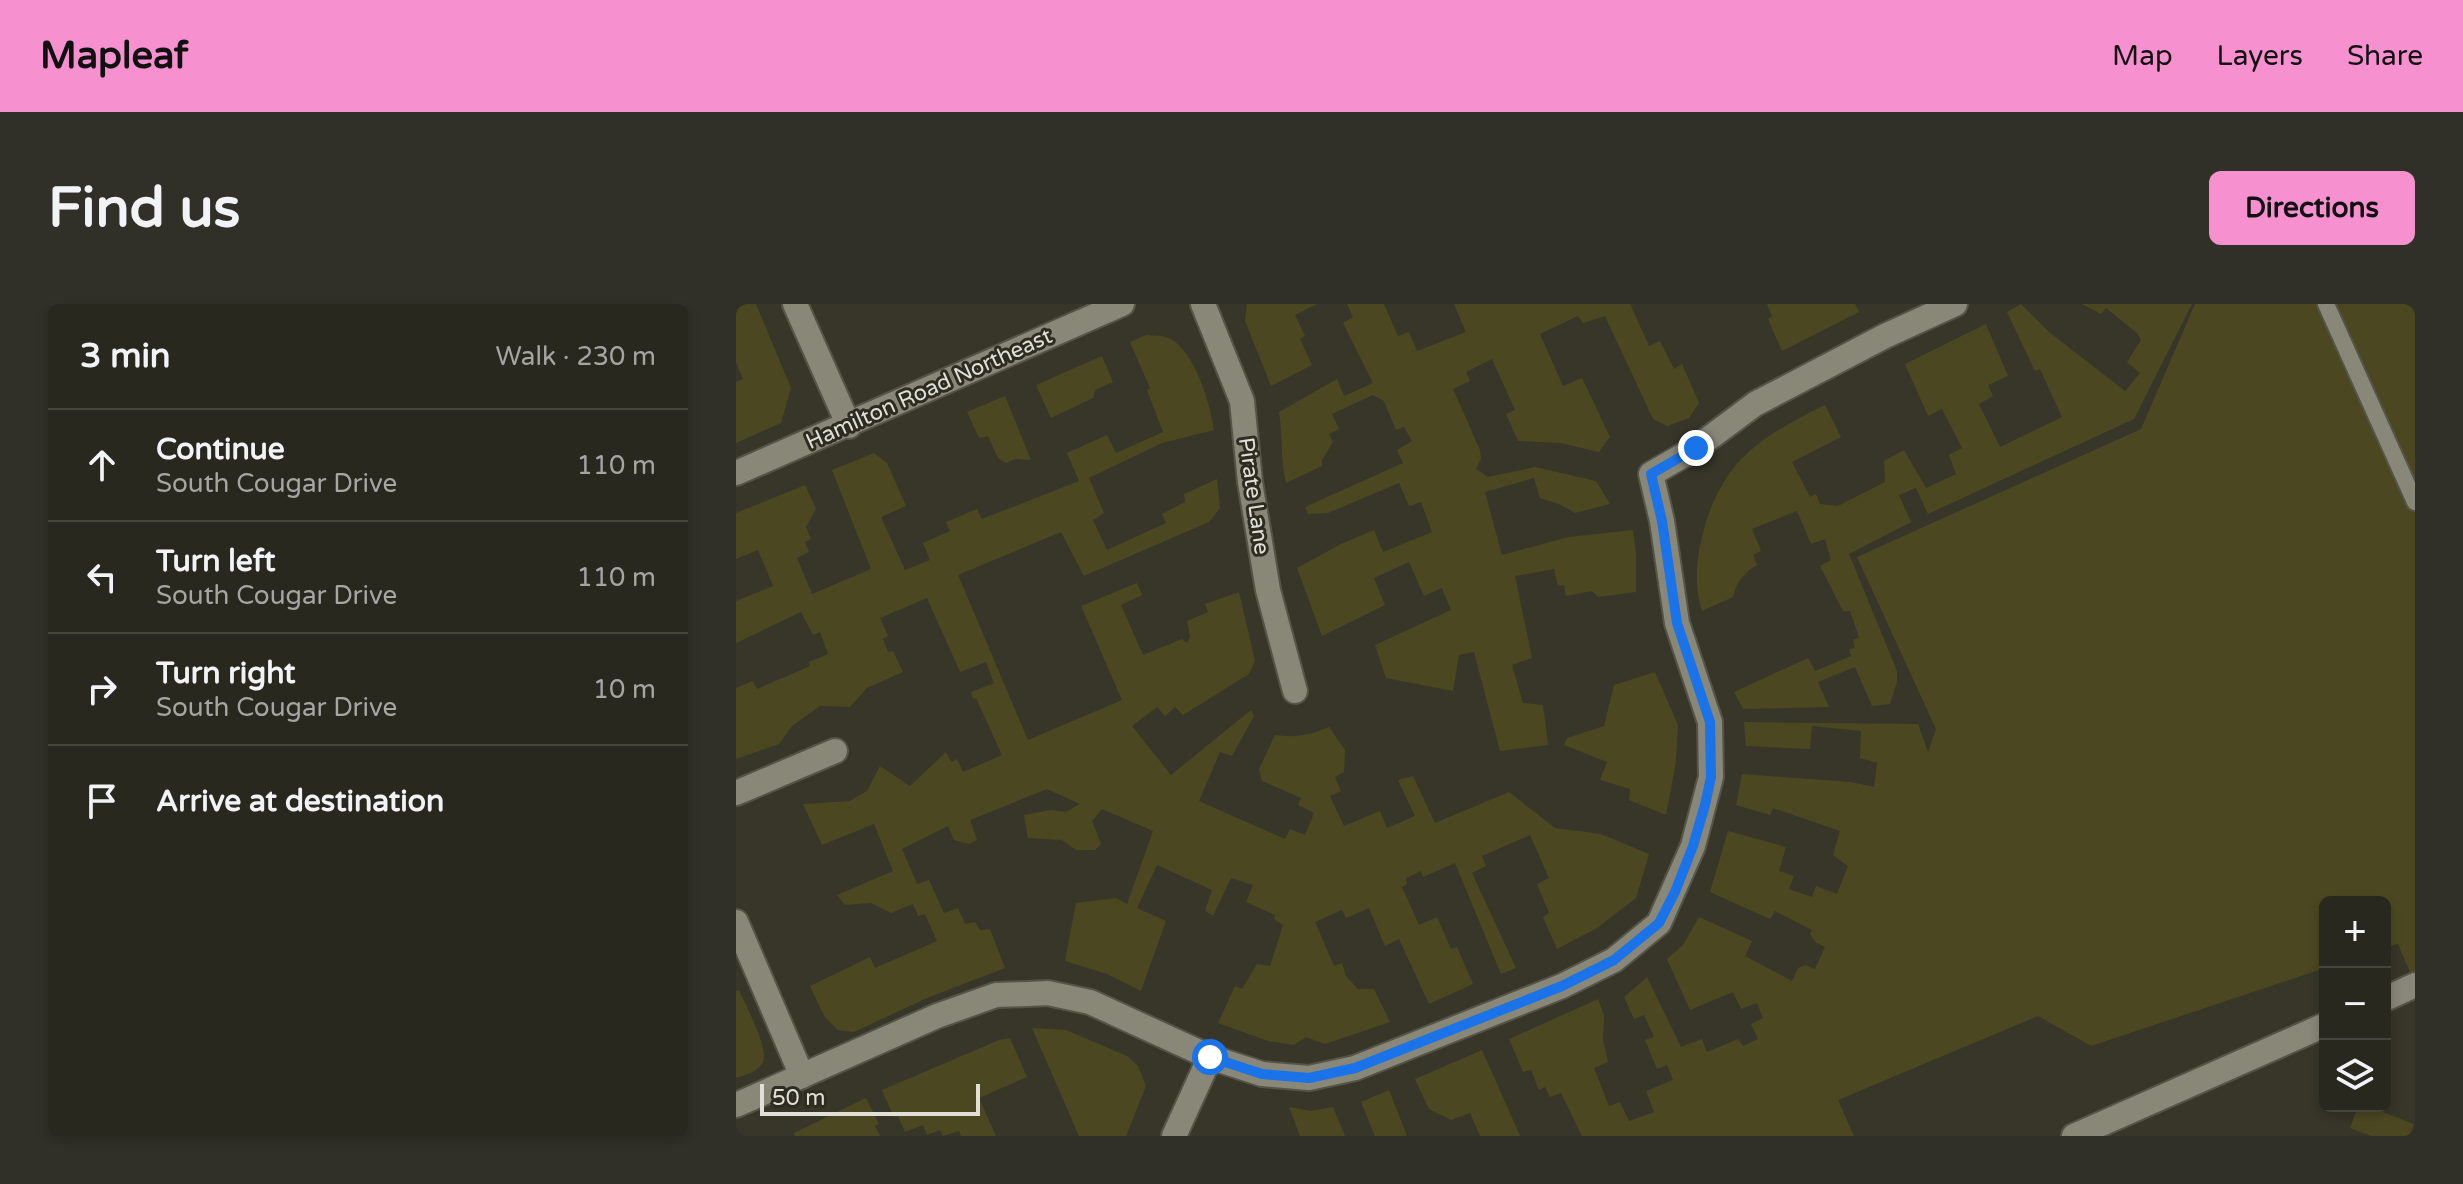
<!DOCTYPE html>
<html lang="en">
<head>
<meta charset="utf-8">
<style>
	:root { --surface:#29281f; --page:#313028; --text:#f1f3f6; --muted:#a5a6a4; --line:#45443d; --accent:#f690cf }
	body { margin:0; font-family:"Varela Round",sans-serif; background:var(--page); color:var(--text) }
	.controls { position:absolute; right:24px; bottom:24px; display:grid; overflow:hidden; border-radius:12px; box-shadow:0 4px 12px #0003 }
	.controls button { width:72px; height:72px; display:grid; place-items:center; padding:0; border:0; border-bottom:2px solid var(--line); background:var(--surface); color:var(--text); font:40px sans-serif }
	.scale { position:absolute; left:24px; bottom:20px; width:220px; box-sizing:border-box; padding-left:8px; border:4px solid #e1e0d8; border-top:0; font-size:22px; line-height:28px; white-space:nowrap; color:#e1e0d8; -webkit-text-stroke:6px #2d2c20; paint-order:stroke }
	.stop { position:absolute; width:24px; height:24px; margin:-18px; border:6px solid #1a73e8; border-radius:50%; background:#fff }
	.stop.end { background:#1a73e8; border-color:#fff; box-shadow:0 2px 8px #0008 }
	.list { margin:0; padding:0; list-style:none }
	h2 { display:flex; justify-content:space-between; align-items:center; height:104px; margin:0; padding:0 32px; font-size:34px }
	h2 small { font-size:26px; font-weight:400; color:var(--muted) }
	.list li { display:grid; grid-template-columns:52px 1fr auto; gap:24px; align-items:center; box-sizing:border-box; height:112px; padding:0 32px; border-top:2px solid var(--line) }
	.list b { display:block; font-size:30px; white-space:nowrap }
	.list p { margin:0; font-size:26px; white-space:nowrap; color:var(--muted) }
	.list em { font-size:26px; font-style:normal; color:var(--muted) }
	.icon { flex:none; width:44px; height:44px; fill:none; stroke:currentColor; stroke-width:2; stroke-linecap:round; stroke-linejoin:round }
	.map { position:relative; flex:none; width:1679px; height:832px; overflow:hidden; border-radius:12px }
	header { display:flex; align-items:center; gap:48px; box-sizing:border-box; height:112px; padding:0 40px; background:var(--accent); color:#111 }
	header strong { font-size:38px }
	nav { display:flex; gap:44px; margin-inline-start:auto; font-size:28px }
	.intro { display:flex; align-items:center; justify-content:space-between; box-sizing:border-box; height:192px; padding:0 48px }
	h1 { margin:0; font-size:56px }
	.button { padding:20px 36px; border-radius:12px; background:var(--accent); color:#111; font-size:28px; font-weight:700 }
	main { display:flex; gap:48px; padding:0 48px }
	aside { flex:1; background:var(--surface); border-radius:12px; box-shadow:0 4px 12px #0003 }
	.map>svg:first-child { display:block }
</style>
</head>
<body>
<header>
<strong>Mapleaf</strong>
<nav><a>Map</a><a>Layers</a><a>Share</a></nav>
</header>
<div class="intro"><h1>Find us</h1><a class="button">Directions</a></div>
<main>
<aside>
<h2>3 min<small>Walk · 230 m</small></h2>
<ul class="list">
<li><svg class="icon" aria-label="ahead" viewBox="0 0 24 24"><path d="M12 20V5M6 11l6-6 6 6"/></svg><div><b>Continue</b><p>South Cougar Drive</p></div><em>110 m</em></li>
<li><svg class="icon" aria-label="left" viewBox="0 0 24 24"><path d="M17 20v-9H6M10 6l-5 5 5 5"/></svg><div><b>Turn left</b><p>South Cougar Drive</p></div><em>110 m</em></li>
<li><svg class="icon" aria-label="right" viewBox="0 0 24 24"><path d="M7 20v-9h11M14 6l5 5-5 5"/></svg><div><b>Turn right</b><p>South Cougar Drive</p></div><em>10 m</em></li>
<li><svg class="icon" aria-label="arrive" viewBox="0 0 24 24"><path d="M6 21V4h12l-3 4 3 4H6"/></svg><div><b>Arrive at destination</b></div></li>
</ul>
</aside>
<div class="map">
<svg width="1679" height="832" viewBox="0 0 1679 832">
	<rect width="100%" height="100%" fill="#373629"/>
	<!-- green -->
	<g fill="#4b4821">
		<path d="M 0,0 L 20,0 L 55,84 L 45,119 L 0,139 L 0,78 L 7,75 L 0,58 Z"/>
		<path d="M 511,0 L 581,0 L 559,11 L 569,32 L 564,35 L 576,61 L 535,82 L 509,17 Z"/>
		<path d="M 611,0 L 648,0 L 662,32 L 673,28 L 681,47 L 730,28 L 718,0 L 894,0 L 913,42 L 924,37 L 938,65 L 946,60 L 963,99 L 953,114 L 931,122 L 917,115 L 869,12 L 847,19 L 842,12 L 804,30 L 827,82 L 846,74 L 874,133 L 863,148 L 825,139 L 782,137 L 770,110 L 779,106 L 756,55 L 730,68 L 734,77 L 717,85 L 744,146 L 745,154 L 740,165 L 752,173 L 799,163 L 860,177 L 874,200 L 839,209 L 825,201 L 804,194 L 798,174 L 749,188 L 766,251 L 833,233 L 897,226 L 900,250 L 900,288 L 862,293 L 856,287 L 830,292 L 828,281 L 822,282 L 818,265 L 779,272 L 796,354 L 776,361 L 787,399 L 807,401 L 812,441 L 764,447 L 738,348 L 723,351 L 717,387 L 650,374 L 639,341 L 715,306 L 706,284 L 688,292 L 673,258 L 638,274 L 649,301 L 586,332 L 561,264 L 605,240 L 638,226 L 647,248 L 696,228 L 685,198 L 673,202 L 663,179 L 592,209 L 572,210 L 569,203 L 667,159 L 661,146 L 676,137 L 668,123 L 660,126 L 648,97 L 637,91 L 596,110 L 603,125 L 593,130 L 597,138 L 586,156 L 586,162 L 550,179 C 544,156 547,132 543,108 L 601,75 L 608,92 L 637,79 L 607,19 L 617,13 Z"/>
		<path d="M 1031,0 L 1119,0 L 1123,8 L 1046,47 L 1032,15 L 1036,12 Z"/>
		<path d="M 1285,0 L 1313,28 L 1389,87 L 1404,69 L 1391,58 L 1405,36 L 1401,29 L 1370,4 L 1365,10 L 1346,0 L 1456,0 L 1398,115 L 1192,210 L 1180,184 L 1163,191 L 1175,218 L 1113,250 L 1161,367 L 1161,378 L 1154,400 L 1136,402 L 1119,363 L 1082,378 L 1093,403 L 1007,405 L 998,388 L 1072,354 L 1079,367 L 1115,352 L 1113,345 L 1119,344 L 1117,336 L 1123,333 L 1114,307 L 1107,307 L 1084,262 L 1095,256 L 1089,235 L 1075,240 L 1061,207 L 1016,225 L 1025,247 L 1017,251 L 1021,261 C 1008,268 1000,279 997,293 L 966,307 C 958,282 960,257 966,233 C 984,158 1024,133 1089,101 L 1105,133 L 1056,158 L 1074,193 L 1080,190 L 1084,200 L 1102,202 L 1149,178 L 1148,157 L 1168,146 L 1190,184 L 1220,170 L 1213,151 L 1226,144 L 1206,105 L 1192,112 L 1169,60 L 1250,20 L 1272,72 L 1252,81 L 1257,92 L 1243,100 L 1264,143 L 1326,113 L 1304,65 L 1299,67 L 1271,8 Z"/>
		<path d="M 1459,0 L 1679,0 L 1679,680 L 1662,640 L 1649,644 L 1649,598 L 1589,598 L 1589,664 L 1355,742 L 1302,712 L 1102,796 L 1118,832 L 846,832 L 825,789 L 814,793 L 809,783 L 803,786 L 795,766 L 787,768 L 773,735 L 862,695 L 868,711 L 867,736 L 872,758 L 858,764 L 873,802 L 884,798 L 893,817 L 918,808 L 910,787 L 937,776 L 931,761 L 921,765 L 909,736 L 918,733 L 908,711 L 898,715 L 888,693 L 911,673 L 945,743 L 966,735 L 971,748 L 1002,735 L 1007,742 L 1022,735 L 1015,720 L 1027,714 L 1021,699 L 1005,705 L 997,688 L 954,706 L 931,655 L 947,641 L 963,613 L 1016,637 L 1009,652 L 1056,677 L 1062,664 L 1069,661 L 1079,665 L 1089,643 L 1079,638 L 1074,630 L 1076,626 L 1039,607 L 1034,615 L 974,588 L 992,527 L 1050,543 L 1043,567 L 1058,572 L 1053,585 L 1076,593 L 1080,582 L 1101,590 L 1112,562 L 1097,551 L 1104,527 L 1037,504 L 1034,511 L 1000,501 L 1006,470 L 1115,478 L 1138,483 L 1141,459 L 1124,454 L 1125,427 L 1076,422 L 1074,445 L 1010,442 L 1008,418 L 1182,420 L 1192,448 L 1200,425 L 1121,253 L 1405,125 Z"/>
		<path d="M 410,31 C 416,32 424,31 430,33 C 457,41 475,101 478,126 L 426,139 L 353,174 L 368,209 L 357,216 L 371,246 L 430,219 L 426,210 L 449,198 L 448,190 L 481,175 L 484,204 L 473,218 L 348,272 L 325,228 L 222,271 L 292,436 L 386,396 L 345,302 L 401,279 L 406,291 L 385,301 L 407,351 L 446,335 L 451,339 L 454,333 L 451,317 L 472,308 L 469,300 L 503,288 L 519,357 L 513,370 L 447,411 L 439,403 L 429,412 L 421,403 L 396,422 L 435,471 L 515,406 L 518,412 L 496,452 L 484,448 L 463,497 L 549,535 L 554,525 L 569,531 L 578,509 L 562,501 L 565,494 L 526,477 L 523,465 L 539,431 C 560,434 574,431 593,423 L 609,446 L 608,468 L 599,473 L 605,487 L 594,492 L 608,522 L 644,507 L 651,524 L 679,512 L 662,476 L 677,472 L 699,519 L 773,488 L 819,524 L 865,530 L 913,550 L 900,594 L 861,624 L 821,645 L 807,613 L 813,609 L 801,580 L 813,574 L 794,531 L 746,552 L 750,562 L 736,569 L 780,664 L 765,670 L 719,559 L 687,573 L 685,567 L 670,574 L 671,580 L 666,583 L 683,621 L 701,613 L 715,645 L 721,643 L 737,680 L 693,700 L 663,635 L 649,642 L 633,604 L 610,614 L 606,606 L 579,618 L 598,662 L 606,659 L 610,672 L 622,685 L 638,685 L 654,718 L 589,740 L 570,733 L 558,741 L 532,737 L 482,719 L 499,682 L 506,685 L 521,660 L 534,662 L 547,621 L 538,615 L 539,611 L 510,598 L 517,581 L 495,574 L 477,612 L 469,607 L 476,586 L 421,561 L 401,604 L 430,617 L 405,687 L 371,670 L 329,657 L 340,599 L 380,594 L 391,600 L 417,527 L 366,505 L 356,517 L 365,540 L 359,546 L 340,546 L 326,536 L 292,534 L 288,511 L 315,506 L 330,508 L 344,500 L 311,485 L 234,516 L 241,536 L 233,540 L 218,536 L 212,522 L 166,545 L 181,580 L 193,576 L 208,609 L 222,604 L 229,620 L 239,618 L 244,626 L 254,625 L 269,664 L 191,694 L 118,728 L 102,726 L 88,712 L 74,682 L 134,653 L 139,664 L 201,637 L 189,610 L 182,612 L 177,600 L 155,609 L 135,599 L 109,601 L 101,591 L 157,567 L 138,520 L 86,541 L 67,500 L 114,497 L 131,487 L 144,462 L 174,482 L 210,448 L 215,458 L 221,455 L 227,468 L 266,451 L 240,394 L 237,395 L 235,388 L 258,379 L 250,358 L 224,368 L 191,294 L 144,314 L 152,332 L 147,335 L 152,348 L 157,347 L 167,368 L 131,384 L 114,403 L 84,402 L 56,422 L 43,440 L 0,455 L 0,384 L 17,377 L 21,385 L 74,362 L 73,358 L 92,350 L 84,328 L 77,331 L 65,308 L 0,339 L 0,297 L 37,282 L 22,246 L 0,255 L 0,209 L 69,181 L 80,205 L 70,223 L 75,235 L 69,238 L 73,248 L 61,254 L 76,290 L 135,265 L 96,166 L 138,149 L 151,159 L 170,202 L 145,213 L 169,266 L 194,256 L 187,239 L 214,227 L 210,218 L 241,205 L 246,215 L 343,177 L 331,149 L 371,131 L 380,149 L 427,128 L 411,86 L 414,84 L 394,38 Z"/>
		<path d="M 366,52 L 377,78 L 359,86 L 357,94 L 315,114 L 300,81 Z"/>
		<path d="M 269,92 L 295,156 L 279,155 L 270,159 L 262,154 L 252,132 L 243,134 L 231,108 Z"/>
		<path d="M 919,368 L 942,421 L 940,458 L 930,511 L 893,496 L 894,485 L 864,476 L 871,458 L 828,441 L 831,434 L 868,422 L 878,381 Z"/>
		<path d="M 3,686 C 9,700 33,744 27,758 C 22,768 9,771 0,774 L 0,687 Z"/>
		<path d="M 296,724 L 330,726 L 391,752 L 402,762 L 410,782 L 390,832 L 343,832 Z"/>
		<path d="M 274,734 L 291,773 L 243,794 L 260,832 L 225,832 L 223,827 L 207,832 L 204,826 L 191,831 L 187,821 L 169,828 L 162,812 L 158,813 L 146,786 L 263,736 Z"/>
		<path d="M 746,746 L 784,832 L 744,832 L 734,809 L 715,816 L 693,805 L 679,775 Z"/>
		<path d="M 653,786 L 671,832 L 639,832 L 625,798 Z"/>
		<path d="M 130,794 L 143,820 L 139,822 L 144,832 L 59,832 L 58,829 Z"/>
		<path d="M 1622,802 L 1631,802 L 1678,820 L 1673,832 L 1635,832 L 1614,824 Z"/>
		<path d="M 553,803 L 575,807 L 597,803 L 609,832 L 564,832 Z"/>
	</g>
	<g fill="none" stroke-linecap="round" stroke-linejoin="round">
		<defs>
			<path id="lane" d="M 1590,0 L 1679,198"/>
			<g id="street">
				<path d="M 59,0 L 113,122"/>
				<path d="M 467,0 L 506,97 L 514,178 L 532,286 L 559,387"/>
				<path d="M 0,169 L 386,0"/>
				<path d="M 0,489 L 99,447"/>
				<path d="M 0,618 L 66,772"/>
				<path d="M 1649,695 L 1679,681"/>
				<path d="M 0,801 L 201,712 L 260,691 L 292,690 L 312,689 L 354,698 L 474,753 L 526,770 L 573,774 L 619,764 L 826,682 L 878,656 L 923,619 L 957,542 L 975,473 L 974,418 L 941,319 L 926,217 L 915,170 L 960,144 L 1019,100 L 1149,32 L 1219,0"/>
				<path d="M 438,832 L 474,753"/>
				<path d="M 1338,832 L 1589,721"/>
			</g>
		</defs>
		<!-- lane casing -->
		<use href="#lane" stroke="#555449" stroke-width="20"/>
		<!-- street casing -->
		<use href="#street" stroke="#555449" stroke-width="28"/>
		<!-- lane -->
		<use href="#lane" stroke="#888778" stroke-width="16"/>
		<!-- street -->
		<use href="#street" stroke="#888778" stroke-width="24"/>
	</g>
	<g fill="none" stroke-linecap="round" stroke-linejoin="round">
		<!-- route -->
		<path stroke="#1a73e8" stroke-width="10" d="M 474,753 L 526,770 L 573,774 L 619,764 L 826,682 L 878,656 L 923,619 L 939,588 L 957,542 L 969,501 L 975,473 L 974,418 L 941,319 L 926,217 L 915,170 L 960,144"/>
	</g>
	<g text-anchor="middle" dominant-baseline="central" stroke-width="6" stroke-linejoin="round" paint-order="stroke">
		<!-- street labels -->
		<g font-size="22" fill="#e1e0d8" stroke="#2d2c20">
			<text transform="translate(193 85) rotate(-24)">Hamilton Road Northeast</text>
			<text transform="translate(518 192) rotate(82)">Pirate Lane</text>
		</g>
	</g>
</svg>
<div class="controls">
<button>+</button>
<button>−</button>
<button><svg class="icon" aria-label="layers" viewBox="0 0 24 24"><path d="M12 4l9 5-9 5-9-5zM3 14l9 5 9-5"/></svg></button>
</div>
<div class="scale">50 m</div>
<div class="stop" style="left:474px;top:753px"></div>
<div class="stop end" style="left:960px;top:144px"></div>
</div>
</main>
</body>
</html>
